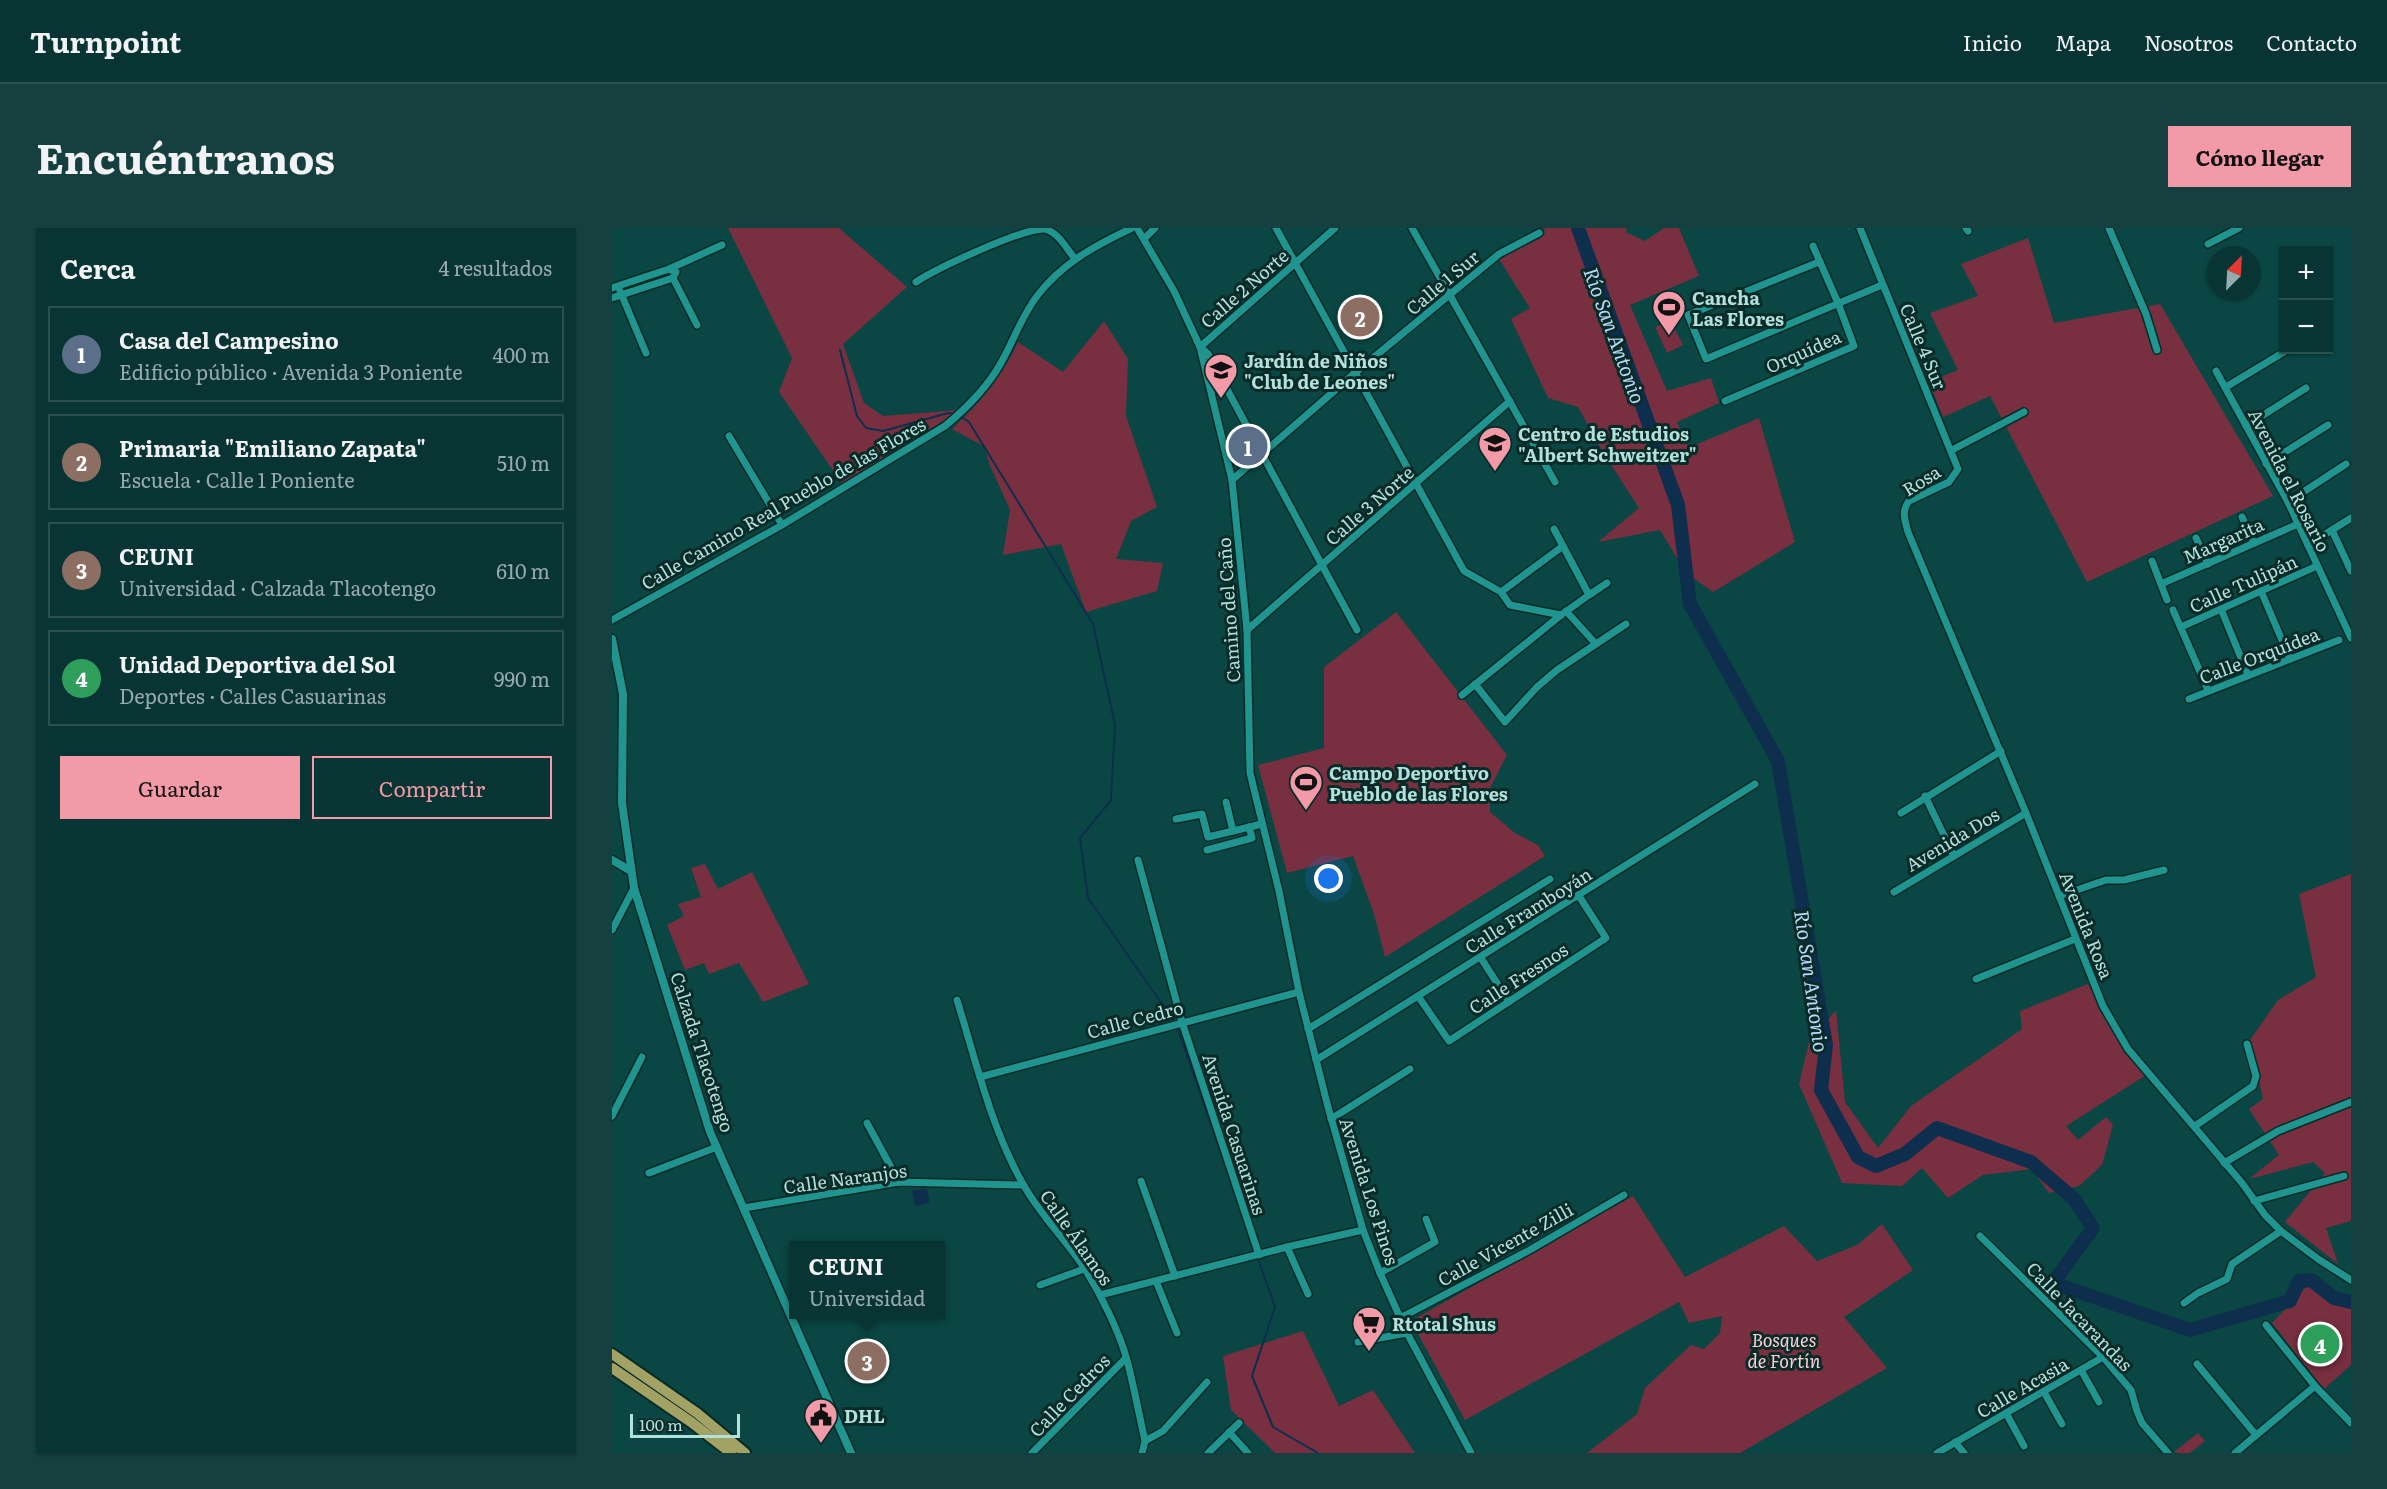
<!DOCTYPE html>
<html lang="es">
<head>
<meta charset="utf-8">
<style>
	:root { --surface:#083533; --page:#16403f; --text:#f1f3f6; --muted:#98abac; --line:#29504e; --accent:#f39aa8 }
	body { margin:0; font-family:Literata,serif; background:var(--page); color:var(--text) }
	.controls { position:absolute; right:18px; top:18px; display:grid; overflow:hidden; border-radius:0px; box-shadow:0 2px 4px #0004 }
	.controls button { width:54px; height:54px; display:grid; place-items:center; padding:0; border:0; border-bottom:2px solid var(--line); background:var(--surface); color:var(--text); font:30px sans-serif }
	.compass { position:absolute; left:1595px; top:18px; width:54px; height:54px; border-radius:50%; background:var(--surface); box-shadow:0 2px 4px #0004; rotate:24deg }
	.scale { position:absolute; left:18px; bottom:15px; width:110px; box-sizing:border-box; padding-left:6px; border:3px solid #b2e0dc; border-top:0; font-size:16px; line-height:21px; white-space:nowrap; color:#b2e0dc; -webkit-text-stroke:4px #082b28; paint-order:stroke }
	.you { position:absolute; left:717px; top:651px; width:21px; height:21px; margin:-15px; border:4px solid #fff; border-radius:50%; background:#1a73e8; box-shadow:0 0 0 9px #1a73e833 }
	.badge { display:grid; place-items:center; width:39px; height:39px; border-radius:50%; background:var(--accent); color:#fff; font-size:20px; font-weight:700 }
	.pin { position:absolute; translate:-50% -50%; border:3px solid #fff; box-shadow:0 2px 6px #0006 }
	.popup { position:absolute; left:177px; top:1013px; width:156px; height:78px; box-sizing:border-box; display:grid; place-content:center; border-radius:0px; background:var(--surface); filter:drop-shadow(0 2px 4px #0005); font-size:20px; white-space:nowrap; color:var(--muted) }
	.popup b { font-size:22px; color:var(--text) }
	.popup::after { content:''; position:absolute; left:50%; top:100%; margin-left:-12px; border:12px solid transparent; border-top-color:var(--surface) }
	.list { margin:0; padding:0; list-style:none }
	h2 { display:flex; justify-content:space-between; align-items:center; height:78px; margin:0; padding:0 24px; font-size:26px }
	h2 small { font-size:20px; font-weight:400; color:var(--muted) }
	.list li { display:grid; grid-template-columns:39px 1fr auto; gap:18px; align-items:center; box-sizing:border-box; height:96px; margin:0 12px 12px; padding:0 12px; border:2px solid var(--line); border-radius:0px }
	.list b { display:block; font-size:22px; white-space:nowrap }
	.list p { margin:0; font-size:20px; white-space:nowrap; color:var(--muted) }
	.list em { font-size:20px; font-style:normal; color:var(--muted) }
	.actions { display:flex; gap:12px; padding:18px 24px }
	.actions a { flex:1; padding:14px 0; border:2px solid var(--accent); border-radius:0px; text-align:center; font-size:21px; color:var(--accent) }
	.actions .main { background:var(--accent); color:#111 }
	.map { position:relative; flex:none; width:1739px; height:1225px; overflow:hidden; border-radius:0px }
	header { display:flex; align-items:center; gap:36px; box-sizing:border-box; height:84px; padding:0 30px; background:var(--surface); border-bottom:2px solid var(--line) }
	header strong { font-size:28px }
	nav { display:flex; gap:33px; margin-inline-start:auto; font-size:21px }
	.intro { display:flex; align-items:center; justify-content:space-between; box-sizing:border-box; height:144px; padding:0 36px }
	h1 { margin:0; font-size:42px }
	.button { padding:15px 27px; border-radius:0px; background:var(--accent); color:#111; font-size:21px; font-weight:700 }
	main { display:flex; gap:36px; padding:0 36px }
	aside { flex:1; background:var(--surface); border-radius:0px; box-shadow:0 2px 4px #0004 }
	.map>svg:first-child { display:block }
</style>
</head>
<body>
<header>
<strong>Turnpoint</strong>
<nav><a>Inicio</a><a>Mapa</a><a>Nosotros</a><a>Contacto</a></nav>
</header>
<div class="intro"><h1>Encuéntranos</h1><a class="button">Cómo llegar</a></div>
<main>
<aside>
<h2>Cerca<small>4 resultados</small></h2>
<ul class="list">
<li><span class="badge" style="background:#5c6f8a">1</span><div><b>Casa del Campesino</b><p>Edificio público · Avenida 3 Poniente</p></div><em>400 m</em></li>
<li><span class="badge" style="background:#8d6e63">2</span><div><b>Primaria &quot;Emiliano Zapata&quot;</b><p>Escuela · Calle 1 Poniente</p></div><em>510 m</em></li>
<li><span class="badge" style="background:#8d6e63">3</span><div><b>CEUNI</b><p>Universidad · Calzada Tlacotengo</p></div><em>610 m</em></li>
<li><span class="badge" style="background:#2e9e5b">4</span><div><b>Unidad Deportiva del Sol</b><p>Deportes · Calles Casuarinas</p></div><em>990 m</em></li>
</ul>
<div class="actions"><a class="main">Guardar</a><a>Compartir</a></div>
</aside>
<div class="map">
<svg width="1739" height="1225" viewBox="0 0 1739 1225">
	<rect width="100%" height="100%" fill="#0a4744"/>
	<!-- green -->
	<g fill="#782f3f">
		<path d="M 116,0 L 227,0 L 295,59 L 231,116 L 252,175 L 271,188 L 348,182 L 231,257 L 167,164 L 180,130 Z"/>
		<path d="M 932,0 L 1015,0 L 1014,4 L 1033,13 L 1052,0 L 1067,0 L 1087,48 L 1018,77 L 1055,163 L 1099,150 L 1107,175 L 1065,194 L 1076,220 L 1147,190 L 1183,314 L 1101,364 L 1074,345 L 1048,302 L 986,314 L 1027,280 L 992,226 L 966,179 L 936,170 L 899,91 L 918,80 L 887,31 L 933,6 Z"/>
		<path d="M 1416,10 L 1442,95 L 1548,76 L 1661,268 L 1475,354 L 1378,168 L 1331,189 L 1317,154 L 1346,142 L 1318,85 L 1366,68 L 1349,36 Z"/>
		<path d="M 1058,92 L 1071,117 L 1055,125 L 1043,99 Z"/>
		<path d="M 492,93 L 516,131 L 514,188 L 545,279 L 519,293 L 504,331 L 551,335 L 545,363 L 474,384 L 449,316 L 391,327 L 398,282 L 377,235 L 373,219 L 340,201 C 368,175 390,149 406,114 L 451,144 Z"/>
		<path d="M 784,384 L 895,527 L 878,560 L 878,584 L 903,605 L 926,617 L 933,628 L 773,729 L 762,686 L 741,628 L 675,645 L 646,537 L 712,520 L 712,439 Z"/>
		<path d="M 93,636 L 106,661 L 140,644 L 197,756 L 151,774 L 127,735 L 97,746 L 92,735 L 73,742 L 55,697 L 72,688 L 66,676 L 89,669 L 79,640 Z"/>
		<path d="M 1739,646 L 1739,993 L 1714,1000 L 1726,1036 L 1673,994 L 1713,945 L 1701,934 L 1637,951 L 1667,927 L 1637,881 L 1651,871 L 1638,812 L 1666,772 L 1704,749 L 1687,666 Z"/>
		<path d="M 1476,756 L 1508,816 L 1534,847 L 1454,898 L 1466,912 L 1494,889 L 1501,897 L 1490,937 L 1467,958 L 1437,965 L 1420,941 L 1371,947 L 1336,970 L 1310,940 L 1290,958 L 1230,955 L 1187,856 L 1197,814 L 1224,782 L 1233,874 L 1266,920 L 1299,878 L 1410,801 L 1408,783 Z"/>
		<path d="M 1021,968 L 1073,1049 L 1172,998 L 1205,1033 L 1245,1017 L 1270,996 L 1301,1042 L 1232,1089 L 1275,1140 L 1128,1225 L 975,1225 L 1025,1186 L 1033,1160 L 1079,1117 L 1092,1121 L 1108,1105 L 1110,1088 L 1077,1095 L 1067,1074 L 853,1192 L 799,1093 Z"/>
		<path d="M 1698,1055 L 1721,1073 L 1739,1077 L 1739,1137 L 1712,1161 L 1660,1095 Z"/>
		<path d="M 691,1103 L 727,1178 L 761,1162 L 803,1225 L 663,1225 L 619,1182 L 611,1128 Z"/>
		<path d="M 1586,1205 L 1593,1213 L 1578,1225 L 1565,1225 L 1563,1223 Z"/>
	</g>
	<!-- water -->
	<path fill="#0d2e4d" d="M 315,961 L 318,975 L 303,978 L 300,962 Z"/>
	<g fill="none" stroke-linecap="round" stroke-linejoin="round">
		<!-- stream -->
		<g stroke="#0d2e4d" stroke-width="2">
			<path d="M 228,122 L 245,188 L 254,200 L 271,203 L 336,185 L 342,186"/>
			<path d="M 347,187 L 357,194 L 481,396 L 503,497 L 499,572 L 468,610 L 476,670 L 564,796 L 626,974"/>
			<path d="M 645,1028 L 663,1079 L 640,1148 L 661,1199 L 706,1225"/>
		</g>
		<!-- river -->
		<path stroke="#0d2e4d" stroke-width="14" d="M 966,0 L 1066,277 L 1078,376 L 1166,533 L 1214,817 L 1209,862 L 1246,929 L 1264,938 L 1293,926 L 1325,900 L 1419,934 L 1462,971 L 1481,1000 L 1441,1055 L 1578,1102 L 1678,1073 L 1687,1053 L 1699,1052 L 1722,1070 L 1739,1074"/>
		<defs>
			<g id="minor">
				<path d="M 525,0 L 562,63 L 588,119 L 620,252 L 635,402 L 638,545 L 667,663 L 687,764 L 716,879 L 751,1002 L 768,1045 L 795,1105 L 859,1225"/>
				<path d="M 664,0 L 852,343 L 889,364 L 898,377 L 949,387"/>
				<path d="M 723,0 L 588,119 L 596,126 L 745,402"/>
				<path d="M 800,0 L 943,254"/>
				<path d="M 1248,0 L 1346,241 L 1337,254 L 1297,273 C 1289,283 1293,293 1296,304 L 1414,585 L 1491,778 L 1516,821 L 1630,955 L 1653,987 L 1669,1003 L 1706,1031 L 1739,1052"/>
				<path d="M 1354,0 L 1356,3"/>
				<path d="M 1497,0 L 1534,86 L 1545,122"/>
				<path d="M 533,10 L 543,0"/>
				<path d="M 1596,16 L 1627,0"/>
				<path d="M 1207,34 L 1076,87 L 1094,131 L 1270,57"/>
				<path d="M 57,41 L 110,17"/>
				<path d="M 61,50 L 85,97"/>
				<path d="M 304,54 C 325,40 411,0 433,1 C 447,5 454,20 463,31"/>
				<path d="M 0,60 L 57,41 L 64,44 L 61,50 L 0,70"/>
				<path d="M 8,63 L 34,125"/>
				<path d="M 1604,143 L 1676,274 L 1739,410"/>
				<path d="M 1614,159 L 1672,124"/>
				<path d="M 1113,173 L 1242,118 L 1226,75 L 1201,18"/>
				<path d="M 1634,198 L 1694,160"/>
				<path d="M 117,208 L 170,297"/>
				<path d="M 1340,222 L 1412,184"/>
				<path d="M 1654,236 L 1716,197"/>
				<path d="M 620,252 L 744,144 L 887,26 L 927,5"/>
				<path d="M 1676,274 L 1734,236"/>
				<path d="M 1630,289 L 1642,315"/>
				<path d="M 942,301 L 977,367 L 995,355"/>
				<path d="M 1720,302 L 1739,343"/>
				<path d="M 1584,310 L 1596,336"/>
				<path d="M 1696,317 L 1739,290"/>
				<path d="M 1540,333 L 1555,372"/>
				<path d="M 1549,356 L 1686,296"/>
				<path d="M 1649,363 L 1678,431"/>
				<path d="M 889,364 L 951,318"/>
				<path d="M 1609,381 L 1636,447"/>
				<path d="M 1561,382 L 1596,462"/>
				<path d="M 954,383 L 984,416"/>
				<path d="M 0,392 L 170,297 L 333,198 C 356,179 376,159 390,133 C 402,111 410,88 425,68 C 450,35 484,17 520,0"/>
				<path d="M 1569,399 L 1705,338"/>
				<path d="M 635,402 L 898,173"/>
				<path d="M 863,456 L 893,494 L 925,459 L 945,442 L 1014,396"/>
				<path d="M 850,467 L 949,387 L 977,367"/>
				<path d="M 1577,471 L 1727,412"/>
				<path d="M 1313,568 L 1342,628"/>
				<path d="M 614,574 L 621,603"/>
				<path d="M 1289,585 L 1389,523"/>
				<path d="M 564,591 L 590,586 L 596,609 L 650,596"/>
				<path d="M 595,622 L 640,610 L 637,599"/>
				<path d="M 526,632 L 570,794 L 647,1027"/>
				<path d="M 1282,664 L 1414,585"/>
				<path d="M 1447,668 L 1494,652 L 1512,652 L 1552,642"/>
				<path d="M 0,702 L 22,660"/>
				<path d="M 869,730 L 897,774"/>
				<path d="M 1364,751 L 1463,711"/>
				<path d="M 806,768 L 837,813 L 994,710 L 967,668"/>
				<path d="M 345,772 C 364,833 379,900 411,956 C 428,987 454,1012 473,1041 C 489,1067 507,1103 515,1132 C 522,1159 527,1186 533,1213 L 530,1225"/>
				<path d="M 696,801 L 938,651"/>
				<path d="M 704,832 L 1143,556"/>
				<path d="M 368,849 L 687,764"/>
				<path d="M 0,888 L 30,829"/>
				<path d="M 719,891 L 798,841"/>
				<path d="M 255,895 L 287,954"/>
				<path d="M 1583,898 L 1641,858 L 1644,848 L 1635,816"/>
				<path d="M 1612,935 L 1666,903 L 1739,874"/>
				<path d="M 37,945 L 105,919"/>
				<path d="M 529,953 L 563,1048"/>
				<path d="M 1642,973 L 1732,948"/>
				<path d="M 132,980 L 287,954 L 411,957"/>
				<path d="M 1368,1008 L 1491,1129 L 1519,1162 L 1525,1183 L 1530,1195 L 1556,1225"/>
				<path d="M 675,1019 L 696,1066"/>
				<path d="M 768,1045 L 823,1014 L 814,991"/>
				<path d="M 544,1053 L 565,1105"/>
				<path d="M 428,1057 L 472,1041"/>
				<path d="M 488,1067 L 675,1019 L 751,1002"/>
				<path d="M 1572,1075 L 1586,1065 L 1615,1051 L 1620,1036 L 1669,1003"/>
				<path d="M 788,1090 L 916,1023 L 1012,967"/>
				<path d="M 1654,1097 L 1703,1158 L 1739,1195"/>
				<path d="M 746,1114 L 795,1105"/>
				<path d="M 1585,1136 L 1644,1207"/>
				<path d="M 1469,1142 L 1487,1174"/>
				<path d="M 1432,1164 L 1450,1196"/>
				<path d="M 1394,1185 L 1412,1218"/>
				<path d="M 617,1204 L 636,1225"/>
				<path d="M 533,1213 L 551,1203 L 595,1154"/>
				<path d="M 1343,1214 L 1352,1225"/>
				<path d="M 420,1225 L 514,1130"/>
				<path d="M 596,1225 L 627,1195"/>
				<path d="M 1325,1225 L 1491,1129"/>
				<path d="M 1623,1225 L 1703,1158"/>
			</g>
			<g id="tertiary">
				<path d="M 0,411 L 11,466 L 10,575 L 22,660 L 98,904 L 239,1225"/>
				<path d="M 0,632 L 19,643"/>
			</g>
			<g id="primary">
				<path d="M 0,1126 L 85,1185 L 133,1225"/>
				<path d="M 0,1140 L 79,1194 L 119,1225"/>
			</g>
		</defs>
		<!-- minor casing -->
		<use href="#minor" stroke="#082b28" stroke-width="10"/>
		<!-- tertiary casing -->
		<use href="#tertiary" stroke="#082b28" stroke-width="11"/>
		<!-- primary casing -->
		<use href="#primary" stroke="#082b28" stroke-width="14"/>
		<!-- minor -->
		<use href="#minor" stroke="#20948e" stroke-width="7"/>
		<!-- tertiary -->
		<use href="#tertiary" stroke="#20948e" stroke-width="8"/>
		<!-- primary -->
		<use href="#primary" stroke="#a2a265" stroke-width="10"/>
	</g>
	<!-- icons -->
	<defs>
		<symbol id="stadium-pin" viewBox="-11 -11 22 30"><path d="M0 17L-7.5 6A9.5 9.5 0 1 1 7.5 6Z" fill="#f39aa8" stroke="#082b28"/><path d="M0-5a6.5 5 0 1 0 0 10a6.5 5 0 1 0 0-10ZM-3.5-1.8h7v3.6h-7Z" fill="#111"/></symbol>
		<symbol id="school-pin" viewBox="-11 -11 22 30"><path d="M0 17L-7.5 6A9.5 9.5 0 1 1 7.5 6Z" fill="#f39aa8" stroke="#082b28"/><path d="M0-5L7-2L0 1L-7-2ZM-4 1L0 2.5L4 1V4Q0 6-4 4Z" fill="#111"/></symbol>
		<symbol id="supermarket-pin" viewBox="-11 -11 22 30"><path d="M0 17L-7.5 6A9.5 9.5 0 1 1 7.5 6Z" fill="#f39aa8" stroke="#082b28"/><path d="M-6-5.5h2.5l.6 2H6L4.5 2H-2.5L-4.4-4H-6ZM-1.5 3.2a1.3 1.3 0 1 0 .1 0ZM3 3.2a1.3 1.3 0 1 0 .1 0Z" fill="#111"/></symbol>
		<symbol id="civic-pin" viewBox="-11 -11 22 30"><path d="M0 17L-7.5 6A9.5 9.5 0 1 1 7.5 6Z" fill="#f39aa8" stroke="#082b28"/><path d="M-.6-6.5H3V-4.5H.6V-3L4-1V1h2V6H-6V1h2V-1L-.6-3ZM-1.2 2.5V6h2.4V2.5Z" fill="#111"/></symbol>
	</defs>
	<g fill-rule="evenodd">
		<use href="#stadium-pin" x="1038" y="60" width="38" height="52"/>
		<use href="#school-pin" x="590" y="123" width="38" height="52"/>
		<use href="#school-pin" x="864" y="196" width="38" height="52"/>
		<use href="#stadium-pin" x="675" y="535" width="38" height="52"/>
		<use href="#supermarket-pin" x="738" y="1076" width="38" height="52"/>
		<use href="#civic-pin" x="190" y="1168" width="38" height="52"/>
	</g>
	<g text-anchor="middle" dominant-baseline="central" stroke-width="6" stroke-linejoin="round" paint-order="stroke">
		<!-- street labels -->
		<g font-size="18" fill="#b2e0dc" stroke="#082b28">
			<text transform="translate(830 54) rotate(-40)">Calle 1 Sur</text>
			<text transform="translate(632 60) rotate(-41)">Calle 2 Norte</text>
			<text transform="translate(1312 118) rotate(67)">Calle 4 Sur</text>
			<text transform="translate(1191 123) rotate(-24)">Orquídea</text>
			<text transform="translate(1309 252) rotate(-32)">Rosa</text>
			<text transform="translate(1678 252) rotate(63)">Avenida el Rosario</text>
			<text transform="translate(171 275) rotate(-30)">Calle Camino Real Pueblo de las Flores</text>
			<text transform="translate(757 277) rotate(-41)">Calle 3 Norte</text>
			<text transform="translate(1611 312) rotate(-24)">Margarita</text>
			<text transform="translate(1631 355) rotate(-24)">Calle Tulipán</text>
			<text transform="translate(616 382) rotate(-94)">Camino del Caño</text>
			<text transform="translate(1647 427) rotate(-21)">Calle Orquídea</text>
			<text transform="translate(1340 611) rotate(-31)">Avenida Dos</text>
			<text transform="translate(916 682) rotate(-32)">Calle Framboyán</text>
			<text transform="translate(1475 697) rotate(68)">Avenida Rosa</text>
			<text transform="translate(906 750) rotate(-33)">Calle Fresnos</text>
			<text transform="translate(523 791) rotate(-15)">Calle Cedro</text>
			<text transform="translate(91 824) rotate(72)">Calzada Tlacotengo</text>
			<text transform="translate(623 906) rotate(72)">Avenida Casuarinas</text>
			<text transform="translate(233 950) rotate(-8)">Calle Naranjos</text>
			<text transform="translate(758 963) rotate(72)">Avenida Los Pinos</text>
			<text transform="translate(465 1009) rotate(55)">Calle Álamos</text>
			<text transform="translate(893 1016) rotate(-29)">Calle Vicente Zilli</text>
			<text transform="translate(1468 1088) rotate(46)">Calle Jacarandas</text>
			<text transform="translate(1410 1159) rotate(-30)">Calle Acasia</text>
			<text transform="translate(457 1167) rotate(-46)">Calle Cedros</text>
		</g>
		<!-- poi labels -->
		<g font-size="18" font-weight="bold" fill="#b2e0dc" stroke="#082b28" text-anchor="start">
			<text x="1080" y="69">Cancha<tspan x="1080" dy="21">Las Flores</tspan></text>
			<text x="632" y="132">Jardín de Niños<tspan x="632" dy="21">"Club de Leones"</tspan></text>
			<text x="906" y="205">Centro de Estudios<tspan x="906" dy="21">"Albert Schweitzer"</tspan></text>
			<text x="717" y="544">Campo Deportivo<tspan x="717" dy="21">Pueblo de las Flores</tspan></text>
			<text x="780" y="1095">Rtotal Shus</text>
			<text x="232" y="1187">DHL</text>
		</g>
		<!-- park labels -->
		<g font-size="18" font-style="italic" fill="#ffcdd4" stroke="#082b28">
			<text x="1172" y="1111">Bosques<tspan x="1172" dy="21">de Fortín</tspan></text>
		</g>
		<!-- water labels -->
		<g font-size="20" font-style="italic" fill="#b9d9fa" stroke="#082b28">
			<text transform="translate(1004 107) rotate(70)">Río San Antonio</text>
			<text transform="translate(1201 753) rotate(82)">Río San Antonio</text>
		</g>
	</g>
</svg>
<div class="controls">
<button>+</button>
<button>−</button>
</div>
<svg class="compass" viewBox="-18 -18 36 36"><path d="M0-13l5 13h-10z" fill="#e53935"/><path d="M0 13l5-13h-10z" fill="#98abac"/></svg>
<div class="scale">100 m</div>
<div class="you"></div>
<div class="pin badge" style="left:636px;top:218px;background:#5c6f8a">1</div>
<div class="pin badge" style="left:748px;top:89px;background:#8d6e63">2</div>
<div class="pin badge" style="left:255px;top:1133px;background:#8d6e63">3</div>
<div class="popup"><b>CEUNI</b>Universidad</div>
<div class="pin badge" style="left:1708px;top:1116px;background:#2e9e5b">4</div>
</div>
</main>
</body>
</html>
